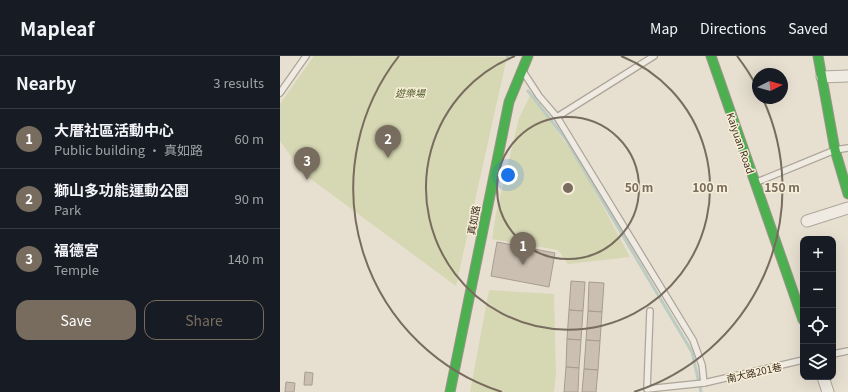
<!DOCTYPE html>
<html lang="en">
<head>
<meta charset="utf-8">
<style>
	:root { --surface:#171b24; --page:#242831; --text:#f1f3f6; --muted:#9ea1a6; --line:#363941; --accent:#786c5e }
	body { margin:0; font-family:Georgia,"Noto Sans TC",serif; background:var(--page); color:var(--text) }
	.controls { position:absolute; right:12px; bottom:12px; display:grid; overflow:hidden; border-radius:8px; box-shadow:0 4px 16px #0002 }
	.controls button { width:36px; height:36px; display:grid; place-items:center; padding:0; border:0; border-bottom:1px solid var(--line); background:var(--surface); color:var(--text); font:20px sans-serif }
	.compass { position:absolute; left:472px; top:12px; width:36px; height:36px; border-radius:50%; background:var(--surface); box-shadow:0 4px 16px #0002; rotate:84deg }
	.you { position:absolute; left:228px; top:119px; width:14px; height:14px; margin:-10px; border:3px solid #fff; border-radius:50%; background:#1a73e8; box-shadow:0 0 0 6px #1a73e833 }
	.badge { display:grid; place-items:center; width:26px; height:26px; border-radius:50%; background:var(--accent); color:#fff; font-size:13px; font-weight:700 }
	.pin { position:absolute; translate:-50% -33px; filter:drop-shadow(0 1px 2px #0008) }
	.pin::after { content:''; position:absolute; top:21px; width:14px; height:12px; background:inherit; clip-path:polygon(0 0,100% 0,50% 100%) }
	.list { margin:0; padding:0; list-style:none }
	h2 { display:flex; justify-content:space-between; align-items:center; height:52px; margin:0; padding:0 16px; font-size:17px }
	h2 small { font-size:13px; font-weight:400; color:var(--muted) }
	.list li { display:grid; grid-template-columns:26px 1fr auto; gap:12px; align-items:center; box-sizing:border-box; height:60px; padding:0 16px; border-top:1px solid var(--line) }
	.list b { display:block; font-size:15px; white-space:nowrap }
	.list p { margin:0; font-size:13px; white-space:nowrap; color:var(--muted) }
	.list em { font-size:13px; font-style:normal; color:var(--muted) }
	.actions { display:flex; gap:8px; padding:12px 16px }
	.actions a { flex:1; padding:9px 0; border:1px solid var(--accent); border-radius:12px; text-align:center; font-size:14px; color:var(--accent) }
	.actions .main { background:var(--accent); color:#fff }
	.icon { flex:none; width:22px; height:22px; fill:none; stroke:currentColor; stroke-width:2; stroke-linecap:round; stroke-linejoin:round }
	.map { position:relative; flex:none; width:568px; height:336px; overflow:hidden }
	header { display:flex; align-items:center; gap:24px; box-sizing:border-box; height:56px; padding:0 20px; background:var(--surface); border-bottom:1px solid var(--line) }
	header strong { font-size:19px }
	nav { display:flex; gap:22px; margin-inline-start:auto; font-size:14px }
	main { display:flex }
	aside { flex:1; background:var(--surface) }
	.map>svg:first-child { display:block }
</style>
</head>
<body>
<header>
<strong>Mapleaf</strong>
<nav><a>Map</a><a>Directions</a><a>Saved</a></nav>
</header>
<main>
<aside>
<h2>Nearby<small>3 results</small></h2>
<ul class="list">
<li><span class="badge">1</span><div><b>大厝社區活動中心</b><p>Public building · 真如路</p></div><em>60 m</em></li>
<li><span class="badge">2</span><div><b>獅山多功能運動公園</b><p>Park</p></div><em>90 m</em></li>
<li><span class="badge">3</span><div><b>福德宮</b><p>Temple</p></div><em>140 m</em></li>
</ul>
<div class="actions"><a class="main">Save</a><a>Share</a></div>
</aside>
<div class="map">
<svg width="568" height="336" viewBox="0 0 568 336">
	<rect width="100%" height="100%" fill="#e7e0d1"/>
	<!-- green -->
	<g fill="#d6d7b3">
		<path d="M 34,0 L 227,1 L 176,230 L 24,118 L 0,85 L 0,48 Z"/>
		<path d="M 251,38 L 299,106 L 350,201 L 288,208 L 278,194 L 212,183 L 216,158 L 239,62 Z"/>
		<path d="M 209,234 L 274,238 L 276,318 L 274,336 L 190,336 Z"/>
	</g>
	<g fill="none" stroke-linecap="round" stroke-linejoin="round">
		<!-- stream -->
		<g stroke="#bcccc2" stroke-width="3">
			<path d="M 227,0 L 229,3"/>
			<path d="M 248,35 L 285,82 L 412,296 L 421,336"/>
		</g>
	</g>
	<!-- building -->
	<g fill="#cbbfb2" stroke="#a89c90">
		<path d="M 217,186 L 275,197 L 269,231 L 211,220 Z"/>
		<path d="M 291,225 L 305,226 L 303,255 L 289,254 Z"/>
		<path d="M 309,226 L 324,227 L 322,256 L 308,255 Z"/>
		<path d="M 289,254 L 303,255 L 301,284 L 287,283 Z"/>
		<path d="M 308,255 L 322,256 L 320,285 L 306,284 Z"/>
		<path d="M 287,283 L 301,284 L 299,312 L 286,311 Z"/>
		<path d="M 306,284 L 320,285 L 318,314 L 304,313 Z"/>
		<path d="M 286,311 L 299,312 L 298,336 L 284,336 Z"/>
		<path d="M 304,313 L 318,314 L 316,336 L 302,336 Z"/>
		<path d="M 25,316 L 33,317 L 32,329 L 24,329 Z"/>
		<path d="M 6,326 L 15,327 L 14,336 L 5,336 Z"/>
	</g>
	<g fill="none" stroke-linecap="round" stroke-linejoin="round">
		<defs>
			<g id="lane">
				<path d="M 244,17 L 259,40 L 277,61 L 413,284 L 422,309 L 424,327"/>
				<path d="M 0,37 L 26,0"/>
				<path d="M 277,61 L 374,0"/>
				<path d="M 477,126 L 555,94 L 568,92"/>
				<path d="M 370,255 L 367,333 L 424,327 L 523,304"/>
				<path d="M 553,298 L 568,295"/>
			</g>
			<g id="street">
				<path d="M 542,21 L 568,20"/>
				<path d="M 527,165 L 568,152"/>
				<path d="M 543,321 L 548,336"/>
			</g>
			<g id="fast">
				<path d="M 431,0 L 523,264"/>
				<path d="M 538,0 L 555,94 L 568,138"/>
				<path d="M 170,336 L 229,46 L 248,0"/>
			</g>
		</defs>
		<!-- lane casing -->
		<use href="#lane" stroke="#ada599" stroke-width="8"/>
		<!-- street casing -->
		<use href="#street" stroke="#ada599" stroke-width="13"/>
		<!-- fast casing -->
		<use href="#fast" stroke="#9c958a" stroke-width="11"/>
		<!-- lane -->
		<use href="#lane" stroke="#efebe3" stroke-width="5.5"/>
		<!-- street -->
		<use href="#street" stroke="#efebe3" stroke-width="11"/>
		<!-- fast -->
		<use href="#fast" stroke="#4caf50" stroke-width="9"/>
	</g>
	<!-- distance rings -->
	<g fill="none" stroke="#786c5e" stroke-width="2">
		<circle cx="288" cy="132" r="71"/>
		<path d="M341 0A142 142 0 1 1 235 0"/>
		<path d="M222 336A214 214 0 0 1 119 0M457 0A214 214 0 0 1 478 33M483 43A214 214 0 0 1 354 336"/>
	</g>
	<g text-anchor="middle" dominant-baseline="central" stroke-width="3" stroke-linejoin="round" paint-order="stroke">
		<!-- park labels -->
		<g font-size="10" font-style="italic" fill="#4d5a26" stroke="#f7eed8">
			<text x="130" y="36">遊樂場</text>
		</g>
		<!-- street labels -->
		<g font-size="10" fill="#3d2e20" stroke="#f7eed8">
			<text transform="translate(461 87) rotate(71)">Kaiyuan Road</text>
			<text transform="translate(193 164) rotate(-79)">真如路</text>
			<text transform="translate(474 316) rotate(-13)">南大路201巷</text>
		</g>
	</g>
	<circle cx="288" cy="132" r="6" fill="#786c5e" stroke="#f7eed8" stroke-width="2"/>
	<g font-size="12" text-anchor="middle" font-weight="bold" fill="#786c5e" stroke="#f7eed8" stroke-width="3" stroke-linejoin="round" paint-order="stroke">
		<text x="359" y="136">50 m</text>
		<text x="430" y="136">100 m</text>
		<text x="502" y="136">150 m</text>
	</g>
</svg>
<div class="controls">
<button>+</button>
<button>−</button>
<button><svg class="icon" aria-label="locate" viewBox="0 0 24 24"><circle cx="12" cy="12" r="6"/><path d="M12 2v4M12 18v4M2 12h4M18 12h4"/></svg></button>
<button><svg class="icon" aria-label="layers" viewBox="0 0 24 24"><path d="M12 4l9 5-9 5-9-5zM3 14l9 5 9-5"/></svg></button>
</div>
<svg class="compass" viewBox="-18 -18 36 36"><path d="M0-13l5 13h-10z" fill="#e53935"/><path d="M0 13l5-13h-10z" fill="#9ea1a6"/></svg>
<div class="you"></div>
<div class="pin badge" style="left:243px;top:209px">1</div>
<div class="pin badge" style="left:108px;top:102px">2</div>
<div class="pin badge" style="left:27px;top:124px">3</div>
</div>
</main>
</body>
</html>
